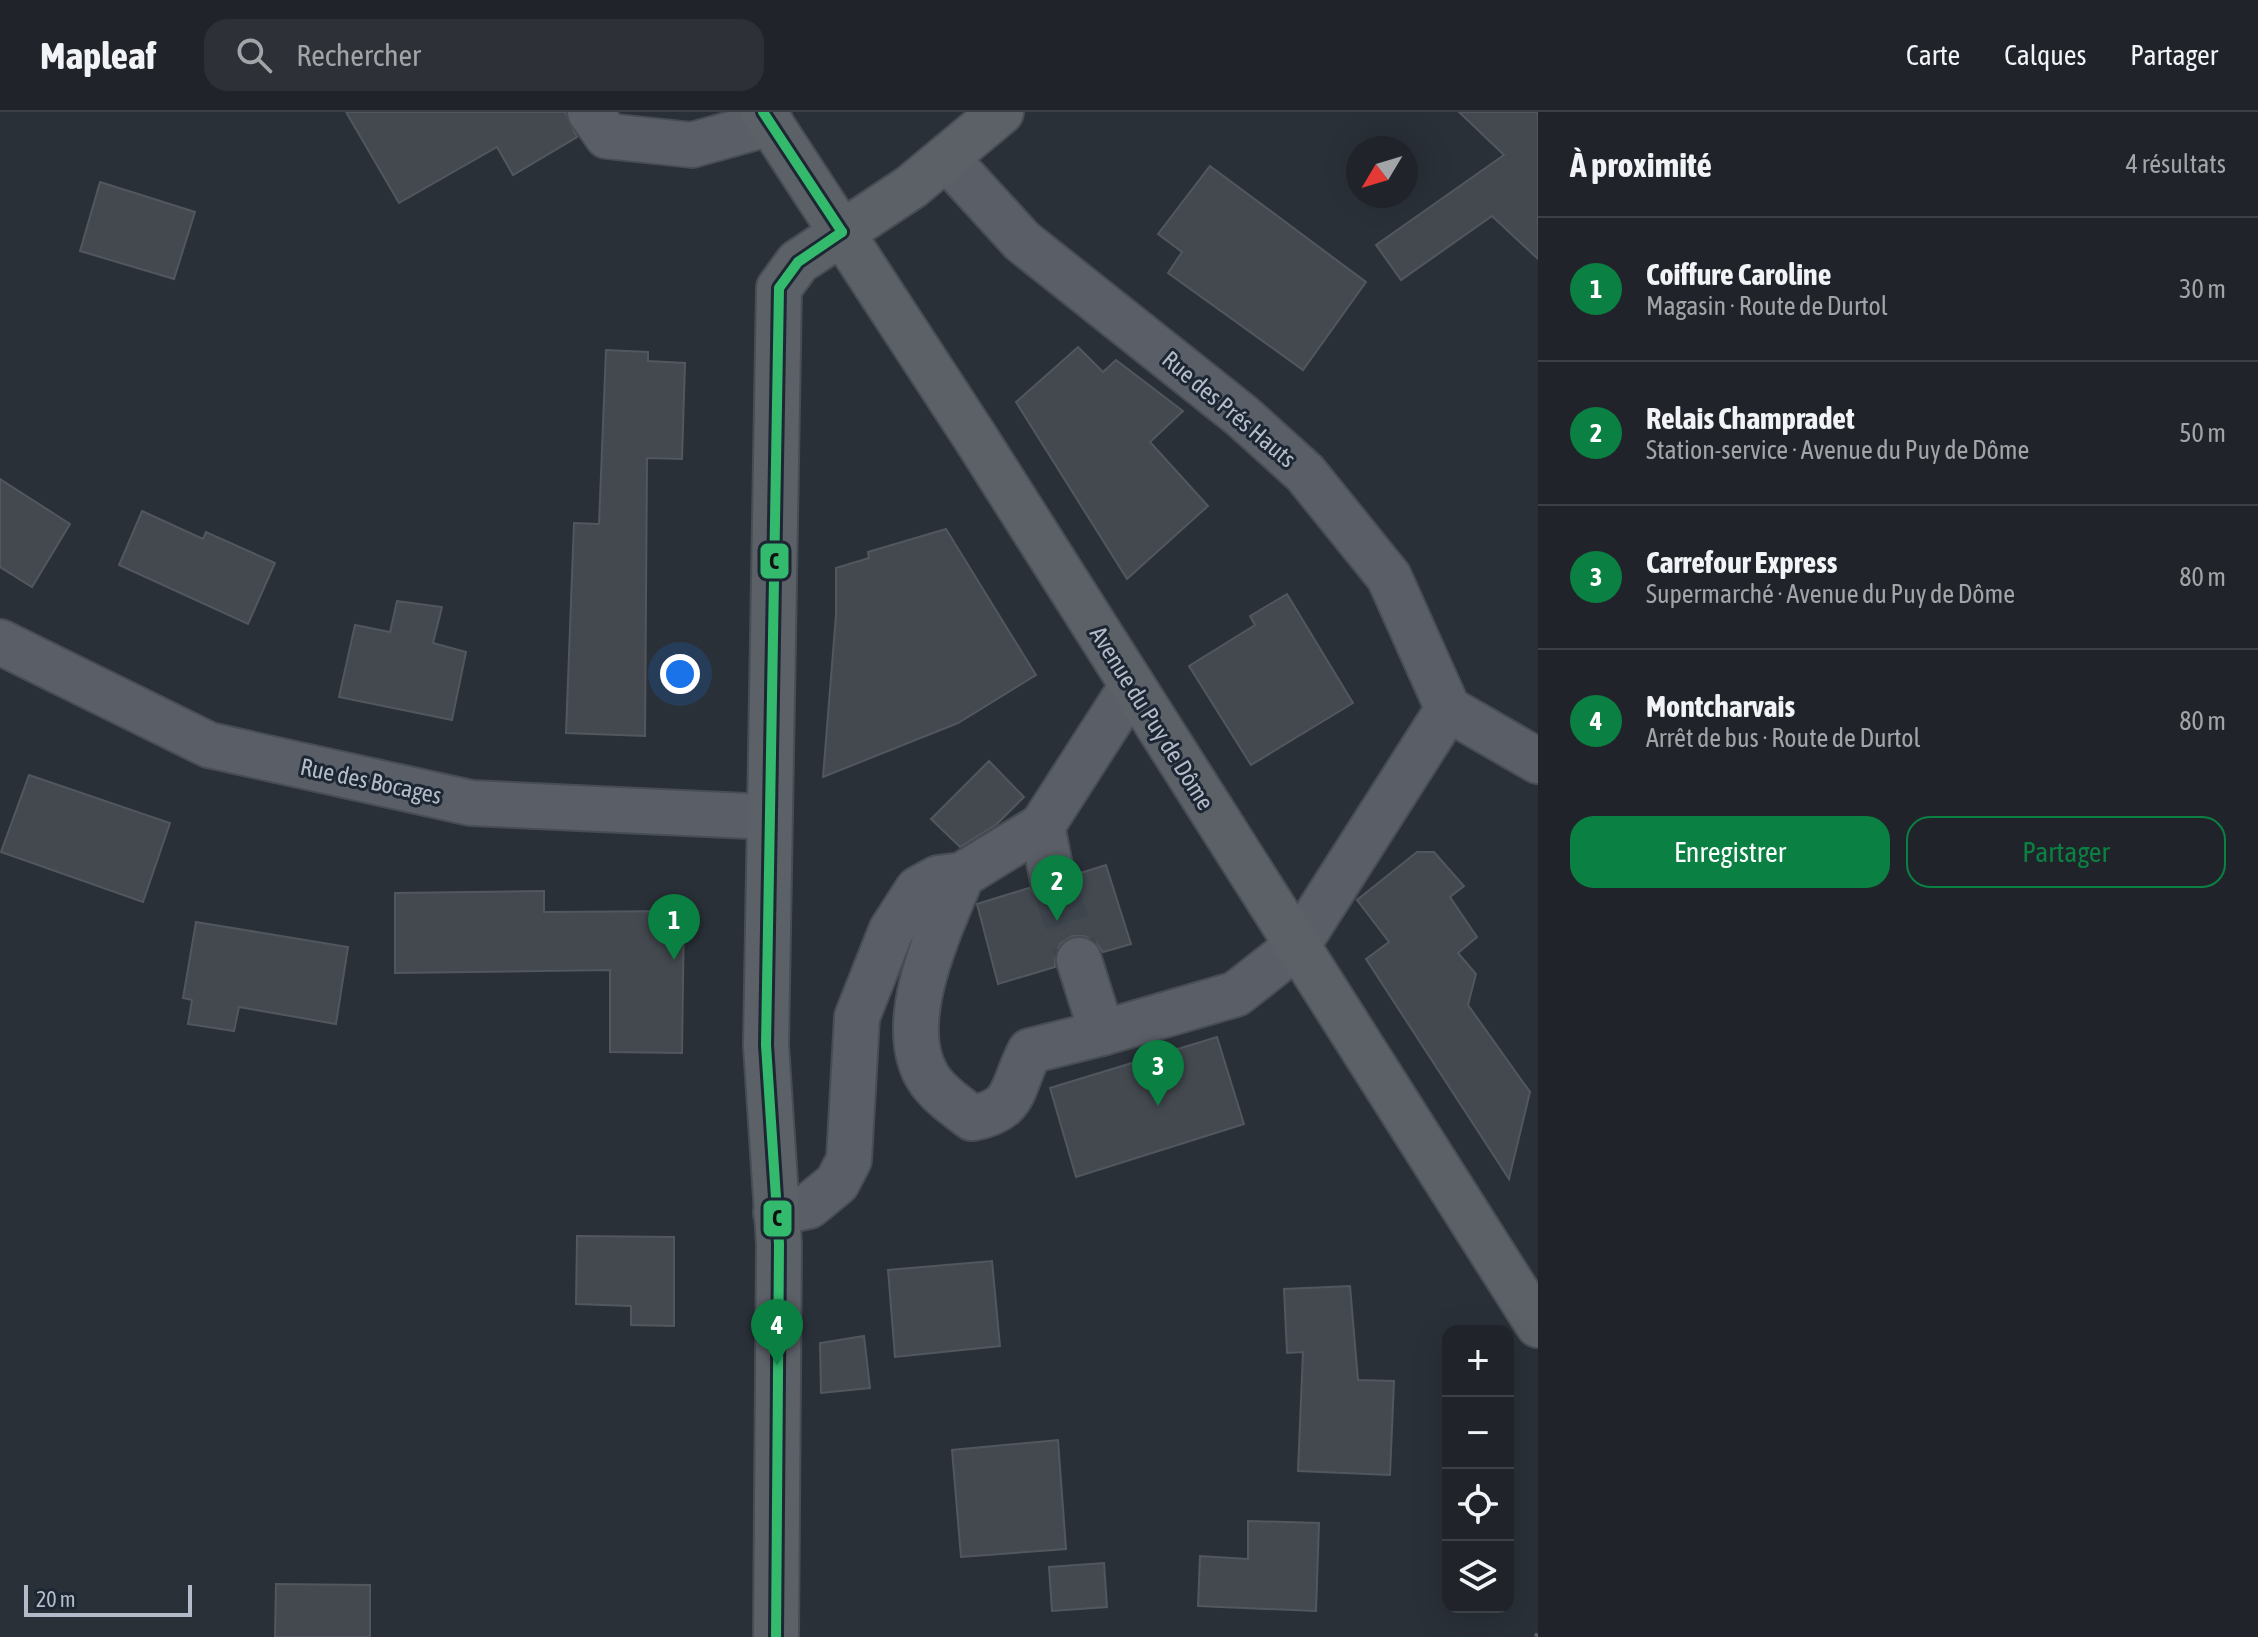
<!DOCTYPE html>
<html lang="fr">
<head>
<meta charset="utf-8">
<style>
	:root { --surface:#20242a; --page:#2d3036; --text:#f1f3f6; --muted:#a2a4a8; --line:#3d4147; --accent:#0b8043 }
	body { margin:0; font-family:"Asap Condensed",sans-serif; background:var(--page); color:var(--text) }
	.controls { position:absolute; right:24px; bottom:24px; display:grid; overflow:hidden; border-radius:16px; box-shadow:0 8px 32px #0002 }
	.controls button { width:72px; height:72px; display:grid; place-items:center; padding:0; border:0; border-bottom:2px solid var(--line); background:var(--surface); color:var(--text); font:40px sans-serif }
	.compass { position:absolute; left:1346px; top:24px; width:72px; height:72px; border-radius:50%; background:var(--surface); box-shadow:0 8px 32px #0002; rotate:232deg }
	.scale { position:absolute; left:24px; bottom:20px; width:168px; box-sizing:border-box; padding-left:8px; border:4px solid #b4bcc9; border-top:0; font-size:22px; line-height:28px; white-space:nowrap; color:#b4bcc9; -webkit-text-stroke:6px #1d2633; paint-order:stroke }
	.you { position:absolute; left:680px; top:562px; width:28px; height:28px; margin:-20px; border:6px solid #fff; border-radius:50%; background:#1a73e8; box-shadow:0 0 0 12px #1a73e833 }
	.badge { display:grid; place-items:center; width:52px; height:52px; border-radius:50%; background:var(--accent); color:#fff; font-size:26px; font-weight:700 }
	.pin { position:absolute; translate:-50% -66px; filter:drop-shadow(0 2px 4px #0008) }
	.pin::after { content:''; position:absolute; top:42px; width:28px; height:24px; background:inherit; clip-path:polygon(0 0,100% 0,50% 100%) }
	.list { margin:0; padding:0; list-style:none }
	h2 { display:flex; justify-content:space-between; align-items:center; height:104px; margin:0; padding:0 32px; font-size:34px }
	h2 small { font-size:26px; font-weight:400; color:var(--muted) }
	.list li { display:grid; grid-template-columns:52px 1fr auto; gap:24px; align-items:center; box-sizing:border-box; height:144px; padding:0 32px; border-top:2px solid var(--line) }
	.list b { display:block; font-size:30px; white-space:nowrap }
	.list p { margin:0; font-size:26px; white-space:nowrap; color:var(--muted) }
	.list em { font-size:26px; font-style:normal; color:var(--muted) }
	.actions { display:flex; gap:16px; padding:24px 32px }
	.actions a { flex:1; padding:18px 0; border:2px solid var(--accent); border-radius:24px; text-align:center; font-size:28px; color:var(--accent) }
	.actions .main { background:var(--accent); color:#fff }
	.icon { flex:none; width:44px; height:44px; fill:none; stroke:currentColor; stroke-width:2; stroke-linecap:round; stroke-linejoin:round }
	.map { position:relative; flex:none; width:1538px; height:1525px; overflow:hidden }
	header { display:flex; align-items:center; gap:48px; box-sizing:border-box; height:112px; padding:0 40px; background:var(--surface); border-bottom:2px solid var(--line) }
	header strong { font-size:38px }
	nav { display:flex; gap:44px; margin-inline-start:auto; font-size:28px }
	.search { width:560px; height:72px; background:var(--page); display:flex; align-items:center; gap:20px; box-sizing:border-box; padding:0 28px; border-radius:24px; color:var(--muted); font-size:30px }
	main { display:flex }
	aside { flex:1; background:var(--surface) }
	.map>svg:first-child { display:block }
</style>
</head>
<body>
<header>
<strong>Mapleaf</strong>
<div class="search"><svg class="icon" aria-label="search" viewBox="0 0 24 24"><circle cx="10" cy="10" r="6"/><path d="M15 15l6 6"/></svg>Rechercher</div>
<nav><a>Carte</a><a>Calques</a><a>Partager</a></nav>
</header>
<main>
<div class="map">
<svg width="1538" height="1525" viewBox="0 0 1538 1525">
	<rect width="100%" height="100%" fill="#2a3038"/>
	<!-- building -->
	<g fill="#444950" stroke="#52575f" stroke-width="2">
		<path d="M 346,0 L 565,0 L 577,25 L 513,63 L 497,35 L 399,91 Z"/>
		<path d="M 1459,0 L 1538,0 L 1538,147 L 1492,104 L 1401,168 L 1376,133 L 1504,43 Z"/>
		<path d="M 1210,54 L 1366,170 L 1303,258 L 1168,161 L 1182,140 L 1158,122 Z"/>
		<path d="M 100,70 L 195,100 L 174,167 L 80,139 Z"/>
		<path d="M 1078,235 L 1103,260 L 1116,248 L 1183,299 L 1150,330 L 1208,394 L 1127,467 L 1016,290 Z"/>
		<path d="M 606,238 L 648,240 L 648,249 L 685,251 L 682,347 L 647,346 L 645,624 L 566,621 L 574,411 L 599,412 Z"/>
		<path d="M 0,367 L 70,412 L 32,475 L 0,455 Z"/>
		<path d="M 142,399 L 203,427 L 206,420 L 275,451 L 248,512 L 119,453 Z"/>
		<path d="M 946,417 L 1036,563 L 958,611 L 823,665 L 836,503 L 836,456 L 869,446 L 868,440 Z"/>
		<path d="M 1287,482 L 1353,591 L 1251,653 L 1189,554 L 1255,513 L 1250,504 Z"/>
		<path d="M 397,489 L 442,495 L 433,531 L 466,540 L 452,608 L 339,585 L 355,513 L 390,520 Z"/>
		<path d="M 989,649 L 1024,685 L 997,712 L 960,735 L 931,707 Z"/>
		<path d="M 29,663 L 170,711 L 143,790 L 1,740 Z"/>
		<path d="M 1417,740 L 1434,740 L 1464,774 L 1450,785 L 1477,825 L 1458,841 L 1476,862 L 1468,893 L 1530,980 L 1509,1067 L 1366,847 L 1389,830 L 1357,788 Z"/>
		<path d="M 1106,753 L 1131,832 L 1103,840 L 1095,829 L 1084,824 L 1072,824 L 1060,832 L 1055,843 L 1055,855 L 998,872 L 977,792 L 1029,776 L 1044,792 L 1059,793 L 1069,788 L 1076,778 L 1077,762 Z"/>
		<path d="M 544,779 L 544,800 L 684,799 L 682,941 L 610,940 L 610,858 L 395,861 L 395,781 Z"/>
		<path d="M 196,810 L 348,835 L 336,912 L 239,895 L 234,919 L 188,912 L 192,888 L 183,886 Z"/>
		<path d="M 1217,925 L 1244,1012 L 1076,1065 L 1050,976 Z"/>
		<path d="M 577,1124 L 674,1125 L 674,1214 L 631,1213 L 631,1194 L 576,1192 Z"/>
		<path d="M 992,1149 L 1000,1234 L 895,1245 L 888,1158 Z"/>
		<path d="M 1350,1174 L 1358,1268 L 1394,1269 L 1390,1363 L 1298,1359 L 1303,1240 L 1287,1241 L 1284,1177 Z"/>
		<path d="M 864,1224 L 870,1276 L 821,1281 L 820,1231 Z"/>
		<path d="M 1058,1328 L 1066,1437 L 961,1445 L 952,1338 Z"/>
		<path d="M 1248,1409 L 1319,1411 L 1316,1499 L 1198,1494 L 1200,1444 L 1248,1447 Z"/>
		<path d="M 1104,1451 L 1107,1495 L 1052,1499 L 1049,1455 Z"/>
		<path d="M 276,1472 L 370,1473 L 370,1525 L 275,1525 Z"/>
	</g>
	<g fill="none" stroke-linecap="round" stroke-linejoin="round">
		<!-- minor-tunnel -->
		<path stroke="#3f454e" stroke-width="44" stroke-dasharray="44 22" stroke-linecap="butt" d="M 1053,769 L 1079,848"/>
		<defs>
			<g id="minor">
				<path d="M 590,0 L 607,24 L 692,33 L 771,11"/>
				<path d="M 948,48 L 1022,129 L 1242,304 L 1305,361 L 1389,465 L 1448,597 L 1538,649"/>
				<path d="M 0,530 L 209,633 L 471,691 L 768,705"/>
				<path d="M 962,763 C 940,817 895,909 927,964 C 937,981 956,994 972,1006 C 1018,998 1011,975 1030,939 L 1102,921"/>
				<path d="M 1053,769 L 1042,714 L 1132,574"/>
				<path d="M 1079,848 L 1102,921 L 1236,882 L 1297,834 L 1448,597"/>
				<path d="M 776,1101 L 809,1094 L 837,1071 L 849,1048 L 857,905 L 891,819 L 918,777 L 938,766 L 962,763 L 1042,714"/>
			</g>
			<g id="major">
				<path d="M 763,0 L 975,325 L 1538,1213"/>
				<path d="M 776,1525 L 779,1132 L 766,933 L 779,176 L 798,150 L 911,75 L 1001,0"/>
			</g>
		</defs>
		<!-- minor casing -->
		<use href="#minor" stroke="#484c53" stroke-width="48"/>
		<!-- major casing -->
		<use href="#major" stroke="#484c55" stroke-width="48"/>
		<!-- path -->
		<path stroke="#5d636a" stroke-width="5" stroke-dasharray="6 6" stroke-linecap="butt" d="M 1536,1525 L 1538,1522"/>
		<!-- minor -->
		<use href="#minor" stroke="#5a5e66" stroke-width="44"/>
		<!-- major -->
		<use href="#major" stroke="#5c6168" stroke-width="44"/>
		<defs>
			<g id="bus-1">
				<path d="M 763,0 L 842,120"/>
				<path d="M 776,1525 L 779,1132 L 766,933 L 779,176 L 798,150 L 842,120"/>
			</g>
		</defs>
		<!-- bus-1 casing -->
		<use href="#bus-1" stroke="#1d2633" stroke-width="16"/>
		<!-- bus-1 -->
		<use href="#bus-1" stroke="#33ba6d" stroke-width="10"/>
	</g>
	<g text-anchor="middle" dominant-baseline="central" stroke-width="6" stroke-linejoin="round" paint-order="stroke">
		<!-- street labels -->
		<g font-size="24" fill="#b4bcc9" stroke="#1d2633">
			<text transform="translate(1229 297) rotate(40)">Rue des Prés Hauts</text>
			<text transform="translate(1152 606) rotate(58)">Avenue du Puy de Dôme</text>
			<text transform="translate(371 669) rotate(12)">Rue des Bocages</text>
		</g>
	</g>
	<g stroke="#1d2633" stroke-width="3">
		<rect x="759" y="430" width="31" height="38" rx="8" fill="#33ba6d"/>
		<rect x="762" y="1087" width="31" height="39" rx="8" fill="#33ba6d"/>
	</g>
	<g font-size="22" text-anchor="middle" font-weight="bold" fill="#111">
		<text x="774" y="457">C</text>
		<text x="777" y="1114">C</text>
	</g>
</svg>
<div class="controls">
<button>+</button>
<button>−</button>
<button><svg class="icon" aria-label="locate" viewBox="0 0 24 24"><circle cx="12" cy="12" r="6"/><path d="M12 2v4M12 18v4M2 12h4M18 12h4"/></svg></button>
<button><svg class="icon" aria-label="layers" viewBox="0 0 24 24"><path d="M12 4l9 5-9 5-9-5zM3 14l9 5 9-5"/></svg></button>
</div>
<svg class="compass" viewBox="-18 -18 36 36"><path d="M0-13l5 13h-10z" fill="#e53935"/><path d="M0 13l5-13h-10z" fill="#a2a4a8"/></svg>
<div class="scale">20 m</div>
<div class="you"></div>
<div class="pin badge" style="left:674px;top:848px">1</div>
<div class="pin badge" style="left:1057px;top:809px">2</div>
<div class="pin badge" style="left:1158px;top:994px">3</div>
<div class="pin badge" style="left:777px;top:1253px">4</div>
</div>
<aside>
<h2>À proximité<small>4 résultats</small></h2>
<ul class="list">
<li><span class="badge">1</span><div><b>Coiffure Caroline</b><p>Magasin · Route de Durtol</p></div><em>30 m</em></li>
<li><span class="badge">2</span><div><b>Relais Champradet</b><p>Station-service · Avenue du Puy de Dôme</p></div><em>50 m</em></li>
<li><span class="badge">3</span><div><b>Carrefour Express</b><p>Supermarché · Avenue du Puy de Dôme</p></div><em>80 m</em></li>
<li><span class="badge">4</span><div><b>Montcharvais</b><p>Arrêt de bus · Route de Durtol</p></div><em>80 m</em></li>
</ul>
<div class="actions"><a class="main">Enregistrer</a><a>Partager</a></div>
</aside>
</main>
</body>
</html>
